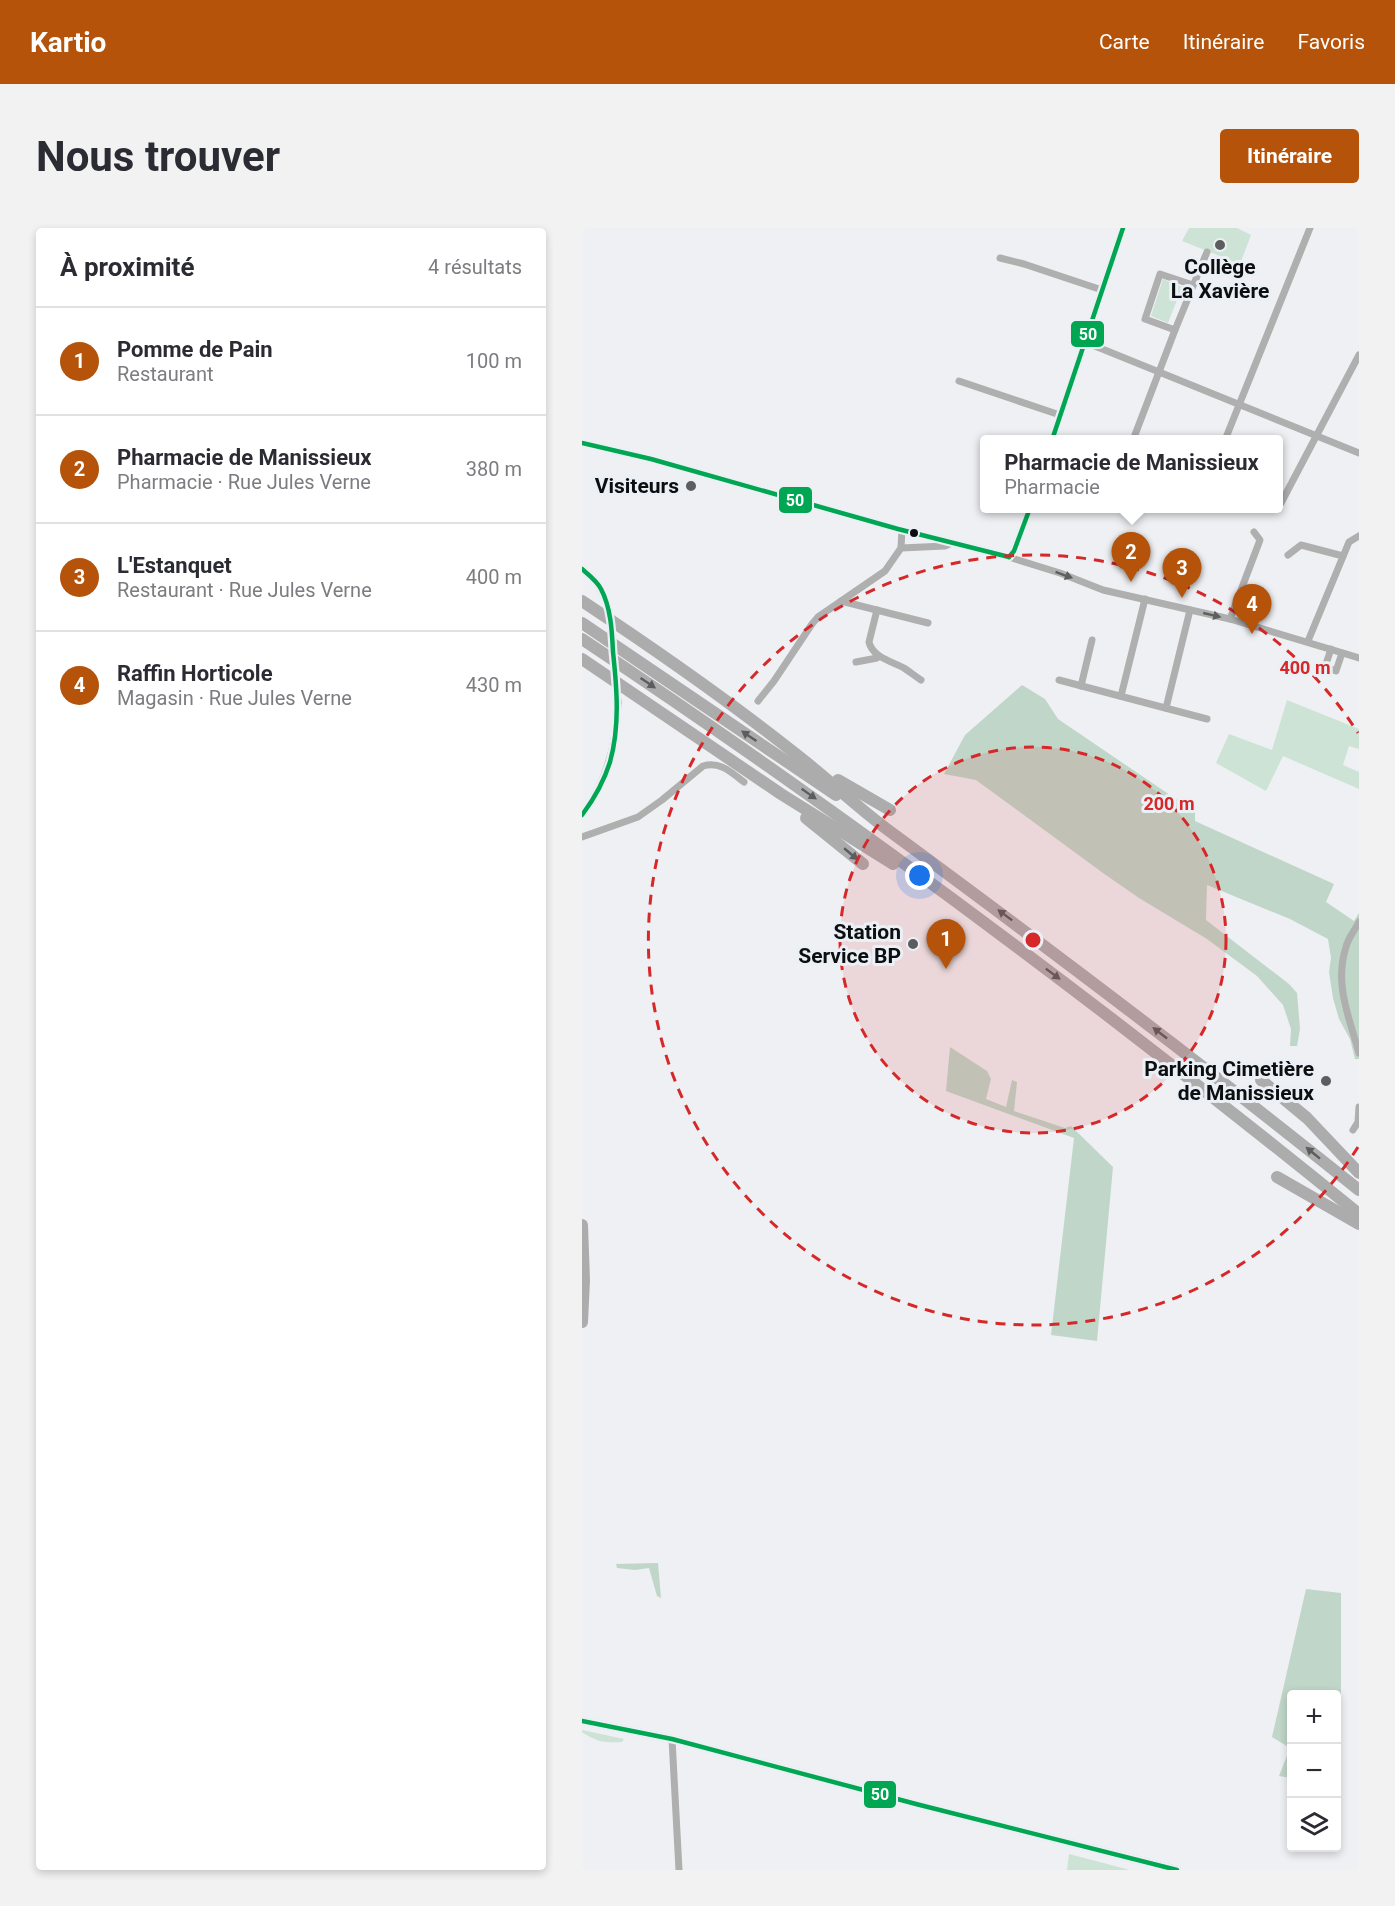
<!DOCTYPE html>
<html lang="fr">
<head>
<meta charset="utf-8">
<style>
	:root { --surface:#fff; --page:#f2f2f3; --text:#2b2b33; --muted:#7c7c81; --line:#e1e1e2; --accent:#b45309 }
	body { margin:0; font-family:Roboto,sans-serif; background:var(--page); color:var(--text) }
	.controls { position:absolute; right:18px; bottom:18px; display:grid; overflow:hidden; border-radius:6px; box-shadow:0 3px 9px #0003 }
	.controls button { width:54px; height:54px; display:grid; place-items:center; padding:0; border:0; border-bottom:2px solid var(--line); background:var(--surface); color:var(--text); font:30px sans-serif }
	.you { position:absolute; left:338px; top:648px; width:21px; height:21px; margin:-15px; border:4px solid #fff; border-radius:50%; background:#1a73e8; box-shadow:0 0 0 9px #1a73e833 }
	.badge { display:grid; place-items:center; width:39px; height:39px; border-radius:50%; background:var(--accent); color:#fff; font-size:20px; font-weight:700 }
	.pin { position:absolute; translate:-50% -50px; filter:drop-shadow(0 2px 3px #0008) }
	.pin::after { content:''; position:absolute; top:32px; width:21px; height:18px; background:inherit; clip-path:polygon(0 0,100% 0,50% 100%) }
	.popup { position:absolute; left:398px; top:207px; width:303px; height:78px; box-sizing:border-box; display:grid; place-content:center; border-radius:6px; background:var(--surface); filter:drop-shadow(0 2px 4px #0005); font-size:20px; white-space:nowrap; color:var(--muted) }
	.popup b { font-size:22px; color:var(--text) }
	.popup::after { content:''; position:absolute; left:50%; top:100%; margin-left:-12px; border:12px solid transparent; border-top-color:var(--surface) }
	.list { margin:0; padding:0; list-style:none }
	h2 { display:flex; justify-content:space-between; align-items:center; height:78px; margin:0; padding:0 24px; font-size:26px }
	h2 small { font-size:20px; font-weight:400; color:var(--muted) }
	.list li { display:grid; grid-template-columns:39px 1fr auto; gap:18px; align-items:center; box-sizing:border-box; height:108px; padding:0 24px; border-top:2px solid var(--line) }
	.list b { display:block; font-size:22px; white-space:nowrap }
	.list p { margin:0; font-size:20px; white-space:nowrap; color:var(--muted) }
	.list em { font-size:20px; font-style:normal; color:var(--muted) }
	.icon { flex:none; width:33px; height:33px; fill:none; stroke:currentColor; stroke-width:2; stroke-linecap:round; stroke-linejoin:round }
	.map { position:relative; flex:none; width:777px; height:1642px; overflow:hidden; border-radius:6px }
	header { display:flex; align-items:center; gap:36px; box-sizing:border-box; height:84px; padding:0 30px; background:var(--accent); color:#fff }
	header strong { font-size:28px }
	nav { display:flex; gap:33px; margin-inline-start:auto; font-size:21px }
	.intro { display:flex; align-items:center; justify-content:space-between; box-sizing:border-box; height:144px; padding:0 36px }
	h1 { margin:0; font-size:42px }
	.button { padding:15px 27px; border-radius:6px; background:var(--accent); color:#fff; font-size:21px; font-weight:700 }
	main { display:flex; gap:36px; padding:0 36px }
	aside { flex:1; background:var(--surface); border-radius:6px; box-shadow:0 3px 9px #0003 }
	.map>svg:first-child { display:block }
</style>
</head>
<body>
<header>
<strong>Kartio</strong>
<nav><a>Carte</a><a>Itinéraire</a><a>Favoris</a></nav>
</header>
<div class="intro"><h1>Nous trouver</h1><a class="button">Itinéraire</a></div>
<main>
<aside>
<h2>À proximité<small>4 résultats</small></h2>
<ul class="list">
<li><span class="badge">1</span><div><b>Pomme de Pain</b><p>Restaurant</p></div><em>100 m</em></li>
<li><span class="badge">2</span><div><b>Pharmacie de Manissieux</b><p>Pharmacie · Rue Jules Verne</p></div><em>380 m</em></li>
<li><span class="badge">3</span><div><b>L'Estanquet</b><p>Restaurant · Rue Jules Verne</p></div><em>400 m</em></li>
<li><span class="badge">4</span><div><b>Raffin Horticole</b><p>Magasin · Rue Jules Verne</p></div><em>430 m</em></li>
</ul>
</aside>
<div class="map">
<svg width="777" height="1642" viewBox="0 0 777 1642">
	<rect width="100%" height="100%" fill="#eef0f3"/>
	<!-- green -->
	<g fill="#cce3d5">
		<path d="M 607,0 L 655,0 L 669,7 L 658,36 L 600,13 Z"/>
		<path d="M 581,51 L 600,59 L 586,95 L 569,88 Z"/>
		<path d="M 705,472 L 777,501 L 777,521 L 767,518 L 761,537 L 777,544 L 777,561 L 701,528 L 684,563 L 634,535 L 647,506 L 690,522 Z"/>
		<path d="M 0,1502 L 42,1511 L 40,1514 C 22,1515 15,1514 0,1504 Z"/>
		<path d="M 487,1626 L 548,1642 L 485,1642 Z"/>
	</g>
	<!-- forest -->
	<g fill="#c0d6c9">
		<path d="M 440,457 L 463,471 L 476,491 L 613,584 L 613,593 L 752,656 L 744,674 L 772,693 L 777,685 L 777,831 L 773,831 L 768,811 L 757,791 L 751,770 L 747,744 L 749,730 L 746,711 L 708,691 L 625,657 L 624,692 L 707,756 L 715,765 L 718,801 L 715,818 L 708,818 L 709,801 L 701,777 L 675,748 L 625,711 L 557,670 L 521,645 L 394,552 L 362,546 L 383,507 Z"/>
		<path d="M 368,819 L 405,843 L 409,851 L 404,871 L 424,879 L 430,852 L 435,854 L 432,883 L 483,900 L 489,898 L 531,939 L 515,1113 L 469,1107 L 492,910 L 364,863 Z"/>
		<path d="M 76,1335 L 79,1370 L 75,1368 L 67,1340 L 53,1342 L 35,1340 L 34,1336 Z"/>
		<path d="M 724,1361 L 759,1365 L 759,1557 L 754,1556 L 754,1466 L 710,1466 L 709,1550 L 697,1548 L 708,1520 L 690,1509 Z"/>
	</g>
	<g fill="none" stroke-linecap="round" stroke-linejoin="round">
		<!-- minor -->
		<g stroke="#afafaf" stroke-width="7">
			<path d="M 418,30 L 442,36 L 520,62"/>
			<path d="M 593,102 L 563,91 L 578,46 L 611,57"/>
			<path d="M 503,114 L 777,225"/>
			<path d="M 377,153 L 478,187"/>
			<path d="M 470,212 L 541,0"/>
			<path d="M 551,212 L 593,102 L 625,24"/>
			<path d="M 643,212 L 728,0"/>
			<path d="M 0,215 L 69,231 L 316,301 L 417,326 L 478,345 L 521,362 L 648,391 L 777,430"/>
			<path d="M 699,275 L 777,127"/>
			<path d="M 319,320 L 363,318 L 370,315"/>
			<path d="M 706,327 L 719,317 L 761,328"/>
			<path d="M 427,329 L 432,323 L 448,280"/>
			<path d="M 0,341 L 14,353 L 24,373"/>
			<path d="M 259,373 L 346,395"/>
			<path d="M 295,382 L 287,414 C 290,429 311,434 322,440 C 328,444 333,448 339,452"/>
			<path d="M 648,391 L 678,312 L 672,304"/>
			<path d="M 726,413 L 767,314 L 777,308"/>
			<path d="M 749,421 L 743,439 L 754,443 L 760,425"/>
			<path d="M 274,434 L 295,430 L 297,428"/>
			<path d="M 477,452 L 625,491"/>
			<path d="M 499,458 L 510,412"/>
			<path d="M 539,468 L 563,371"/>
			<path d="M 176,473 L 192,453 L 230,396 L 236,389 L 303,343 L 319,320 L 320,302"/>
			<path d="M 584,480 L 608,382"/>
			<path d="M 0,587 C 25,553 35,516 36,474"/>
			<path d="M 0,609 L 56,589 L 80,572 L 121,538 C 138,533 149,544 162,554"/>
			<path d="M 777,694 C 773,702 766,710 764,719 C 752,756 767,789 777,825"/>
			<path d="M 771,902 L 776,894 L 777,879"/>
			<path d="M 90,1511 L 97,1642"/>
		</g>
		<!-- tertiary -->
		<path stroke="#afafaf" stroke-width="8" d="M 0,1493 L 90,1511 L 334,1576 L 595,1642"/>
		<!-- motorway -->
		<g stroke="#adacad" stroke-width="12">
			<path d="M 0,373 C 74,422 146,472 215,527 C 246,551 275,579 306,602 C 465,719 623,838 777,962"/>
			<path d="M 0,395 L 254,567"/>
			<path d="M 0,411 C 269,590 527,783 777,986"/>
			<path d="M 0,431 L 199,566 L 311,636"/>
			<path d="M 256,552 L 308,582"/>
			<path d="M 224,590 L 281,636"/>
			<path d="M 679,852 L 725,890 L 777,945"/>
			<path d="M 695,949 L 777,996"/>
			<path d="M 0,997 L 2,1052 L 0,1094"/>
		</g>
		<!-- minor-bridge -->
		<path stroke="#afafaf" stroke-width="7" d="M 24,373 L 28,391 L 36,474"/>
		<defs>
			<g id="bus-1">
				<path d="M 470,212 L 541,0"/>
				<path d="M 0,215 L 69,231 L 316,301 L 427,329"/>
				<path d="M 427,329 L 432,323 L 448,280"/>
				<path d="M 0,341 C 7,347 15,353 19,361 C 29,380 30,403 31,424 C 35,461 38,498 28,534 C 22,553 12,571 0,587"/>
				<path d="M 0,1493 L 90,1511 L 334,1576 L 595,1642"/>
			</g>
		</defs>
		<!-- bus-1 casing -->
		<use href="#bus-1" stroke="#ebf0f6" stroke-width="9"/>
		<!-- bus-1 -->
		<use href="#bus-1" stroke="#00a651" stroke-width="4.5"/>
	</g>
	<!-- one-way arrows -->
	<defs><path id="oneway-solid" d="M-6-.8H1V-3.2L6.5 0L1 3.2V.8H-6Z" transform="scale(1.5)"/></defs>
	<g fill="#5e5e5f">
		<use href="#oneway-solid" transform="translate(482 347) rotate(20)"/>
		<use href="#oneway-solid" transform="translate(630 387) rotate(13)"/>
	</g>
	<g fill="#5c5d5e">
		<use href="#oneway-solid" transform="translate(66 455) rotate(34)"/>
		<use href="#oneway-solid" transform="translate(167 508) rotate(-146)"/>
		<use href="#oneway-solid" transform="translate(227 566) rotate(35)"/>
		<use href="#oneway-solid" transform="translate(269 626) rotate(40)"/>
		<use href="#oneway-solid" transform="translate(423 687) rotate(-143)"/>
		<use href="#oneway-solid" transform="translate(471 746) rotate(37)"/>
		<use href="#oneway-solid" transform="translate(578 805) rotate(-142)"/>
		<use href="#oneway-solid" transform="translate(731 925) rotate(-141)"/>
	</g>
	<!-- distance rings -->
	<circle cx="451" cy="712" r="193" fill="#d62828" fill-opacity=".12"/>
	<g fill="none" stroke="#d62828" stroke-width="3" stroke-dasharray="10 8">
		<circle cx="451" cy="712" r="193"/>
		<path d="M776 919A385 385 0 1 1 776 505"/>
	</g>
	<!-- markers -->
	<g fill="#5b5d5f" stroke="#ebf0f6" stroke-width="2">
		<circle cx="638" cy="17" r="6"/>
		<circle cx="109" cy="258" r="6"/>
		<circle cx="331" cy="716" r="6"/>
		<circle cx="744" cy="853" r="6"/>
	</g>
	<circle fill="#0c0e0f" stroke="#ebf0f6" stroke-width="2" cx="332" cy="305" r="5"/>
	<g text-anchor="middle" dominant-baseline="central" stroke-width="6" stroke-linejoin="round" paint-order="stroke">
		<!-- poi labels -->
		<g font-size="21" font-weight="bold" fill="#0c0e0f" stroke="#ebf0f6" text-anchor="end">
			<text x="638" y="39" text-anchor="middle">Collège<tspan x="638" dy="24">La Xavière</tspan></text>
			<text x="97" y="258">Visiteurs</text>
			<text x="319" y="704">Station<tspan x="319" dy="24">Service BP</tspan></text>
			<text x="732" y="841">Parking Cimetière<tspan x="732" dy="24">de Manissieux</tspan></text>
		</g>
	</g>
	<circle cx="451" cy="712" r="9" fill="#d62828" stroke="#ebf0f6" stroke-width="3"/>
	<g font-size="18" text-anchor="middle" font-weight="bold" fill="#d62828" stroke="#ebf0f6" stroke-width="6" stroke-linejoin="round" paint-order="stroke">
		<text x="723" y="446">400 m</text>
		<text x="587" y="582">200 m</text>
	</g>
	<g stroke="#ebf0f6" stroke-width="2">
		<rect x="488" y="92" width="35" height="28" rx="6" fill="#00a651"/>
		<rect x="196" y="258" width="35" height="28" rx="6" fill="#00a651"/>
		<rect x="281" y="1552" width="34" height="29" rx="6" fill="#00a651"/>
	</g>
	<g font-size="16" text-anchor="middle" font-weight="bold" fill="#fff">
		<text x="506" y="112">50</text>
		<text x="213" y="278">50</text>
		<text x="298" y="1572">50</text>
	</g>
</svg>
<div class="controls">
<button>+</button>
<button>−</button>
<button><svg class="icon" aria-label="layers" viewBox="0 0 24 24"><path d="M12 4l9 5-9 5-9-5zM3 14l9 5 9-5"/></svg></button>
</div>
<div class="you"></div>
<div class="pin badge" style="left:364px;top:741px">1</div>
<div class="pin badge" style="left:549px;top:354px">2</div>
<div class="popup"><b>Pharmacie de Manissieux</b>Pharmacie</div>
<div class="pin badge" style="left:600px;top:370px">3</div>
<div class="pin badge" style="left:670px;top:406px">4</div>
</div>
</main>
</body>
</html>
